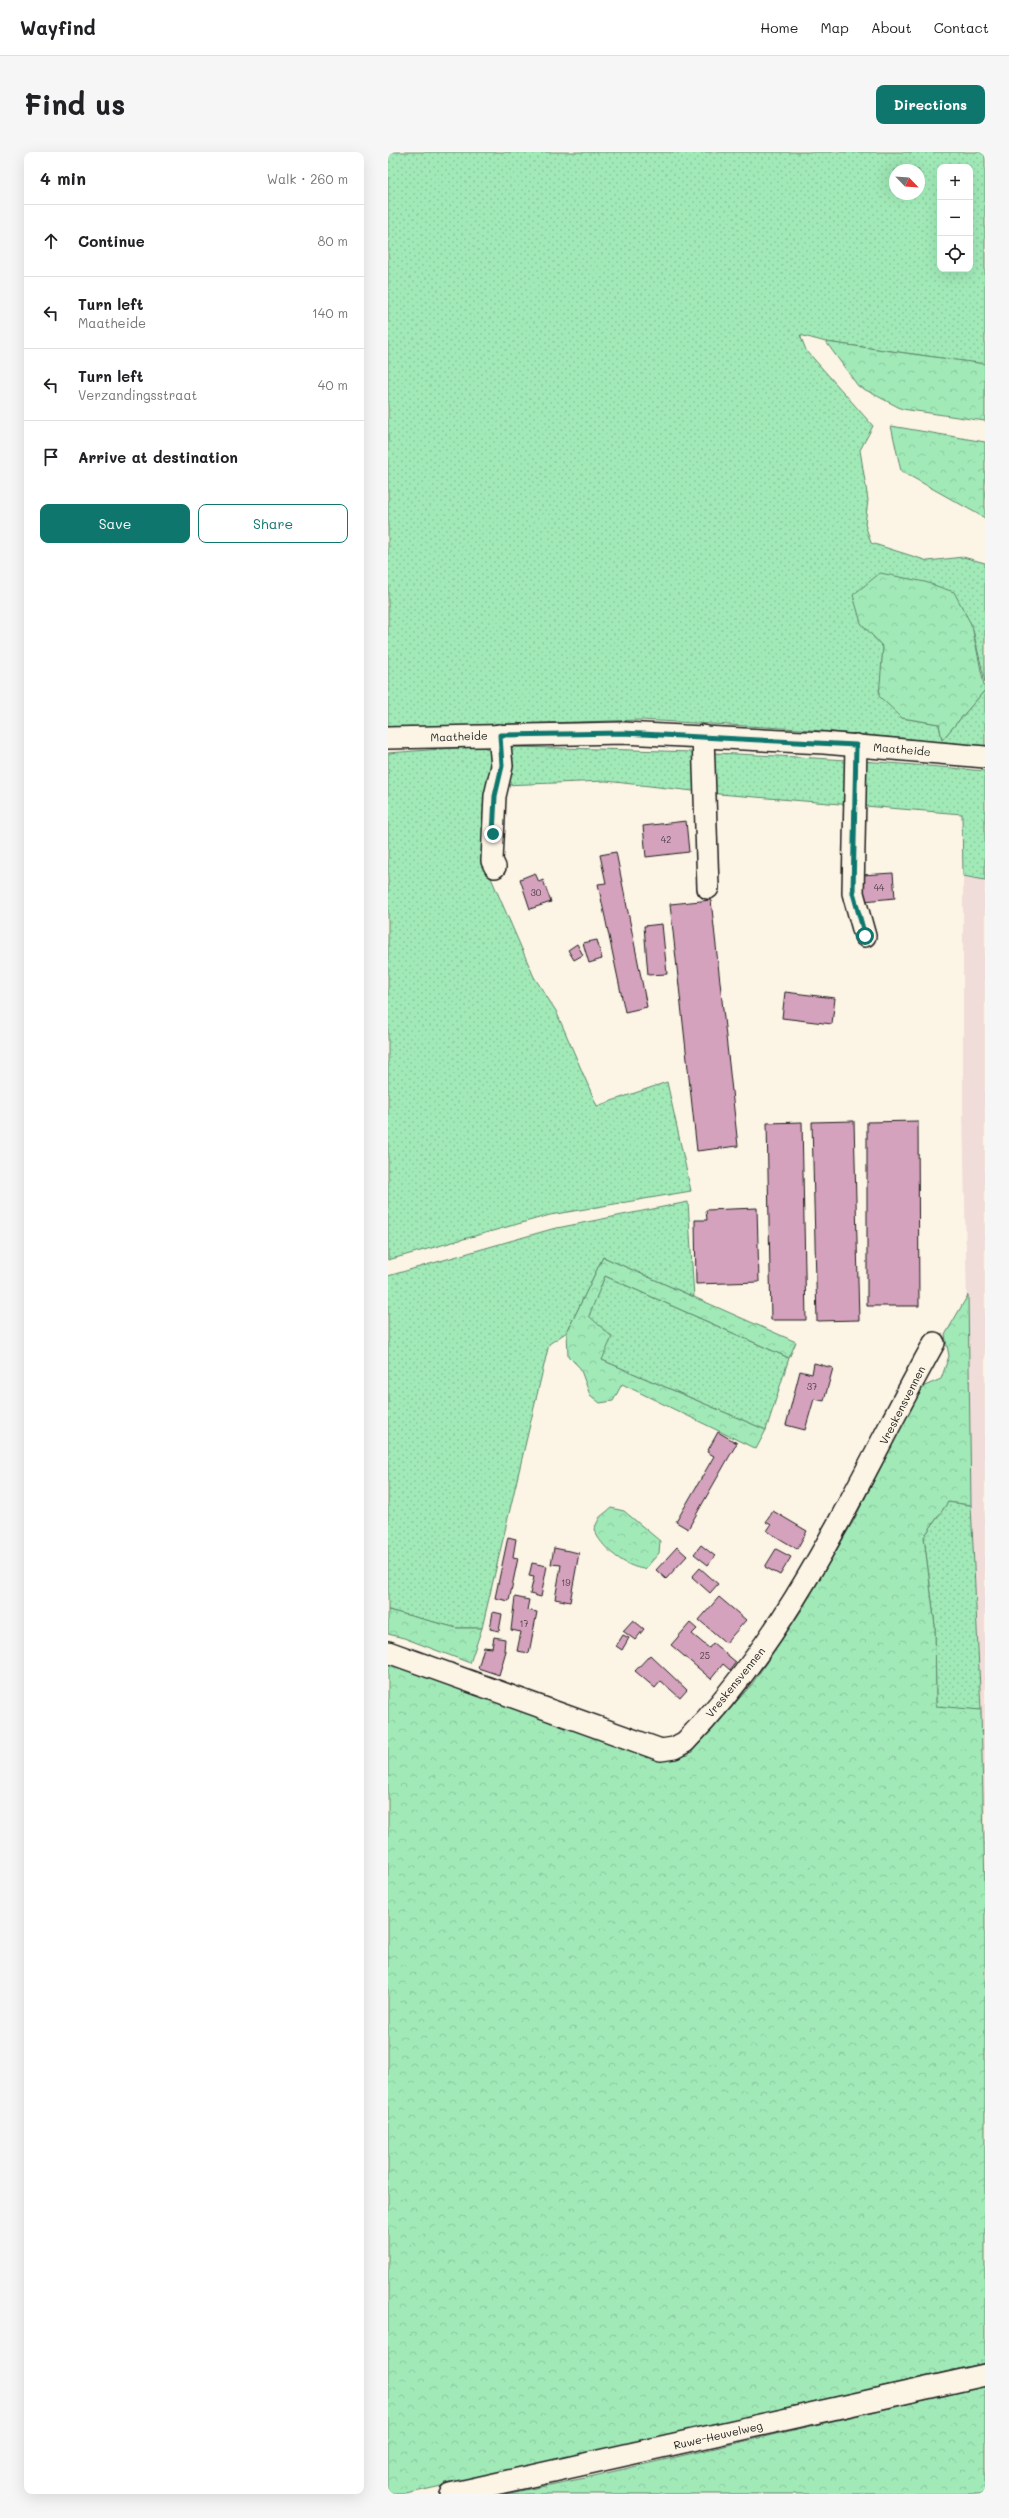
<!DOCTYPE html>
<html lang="en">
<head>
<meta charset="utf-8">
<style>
	:root { --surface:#fff; --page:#f6f6f6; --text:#202124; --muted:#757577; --line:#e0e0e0; --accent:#0f766e }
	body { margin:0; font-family:Mali,sans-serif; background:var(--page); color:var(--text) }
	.controls { position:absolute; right:12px; top:12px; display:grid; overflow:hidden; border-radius:8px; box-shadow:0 4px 16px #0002 }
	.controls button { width:36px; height:36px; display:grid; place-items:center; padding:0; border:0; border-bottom:1px solid var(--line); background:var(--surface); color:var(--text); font:20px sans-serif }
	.compass { position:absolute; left:501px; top:12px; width:36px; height:36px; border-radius:50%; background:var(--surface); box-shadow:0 4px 16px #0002; rotate:115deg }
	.stop { position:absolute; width:12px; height:12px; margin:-9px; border:3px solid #0f766e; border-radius:50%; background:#fff }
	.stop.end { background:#0f766e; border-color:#fff; box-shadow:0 1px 4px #0008 }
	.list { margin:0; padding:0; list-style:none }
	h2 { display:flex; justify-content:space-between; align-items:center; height:52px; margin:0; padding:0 16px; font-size:17px }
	h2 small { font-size:13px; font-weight:400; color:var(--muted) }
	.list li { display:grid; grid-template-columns:26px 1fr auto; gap:12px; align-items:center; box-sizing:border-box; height:72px; padding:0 16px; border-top:1px solid var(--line) }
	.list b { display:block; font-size:15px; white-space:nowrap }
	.list p { margin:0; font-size:13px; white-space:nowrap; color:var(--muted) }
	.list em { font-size:13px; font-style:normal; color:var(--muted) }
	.actions { display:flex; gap:8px; padding:12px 16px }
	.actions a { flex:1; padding:9px 0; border:1px solid var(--accent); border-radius:8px; text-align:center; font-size:14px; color:var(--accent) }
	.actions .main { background:var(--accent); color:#fff }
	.icon { flex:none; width:22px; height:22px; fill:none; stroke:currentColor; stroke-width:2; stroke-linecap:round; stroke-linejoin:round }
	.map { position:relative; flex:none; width:597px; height:2342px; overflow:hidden; border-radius:8px }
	header { display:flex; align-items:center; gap:24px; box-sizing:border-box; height:56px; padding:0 20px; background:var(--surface); border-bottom:1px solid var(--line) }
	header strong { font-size:19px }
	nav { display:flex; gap:22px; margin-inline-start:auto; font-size:14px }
	.intro { display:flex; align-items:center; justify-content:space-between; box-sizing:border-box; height:96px; padding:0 24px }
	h1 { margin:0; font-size:28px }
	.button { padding:10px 18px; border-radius:8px; background:var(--accent); color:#fff; font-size:14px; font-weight:700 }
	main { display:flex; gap:24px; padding:0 24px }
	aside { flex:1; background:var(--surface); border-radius:8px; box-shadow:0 4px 16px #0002 }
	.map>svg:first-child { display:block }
</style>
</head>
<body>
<header>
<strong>Wayfind</strong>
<nav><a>Home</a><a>Map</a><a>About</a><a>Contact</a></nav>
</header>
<div class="intro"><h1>Find us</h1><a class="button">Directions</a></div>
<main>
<aside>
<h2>4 min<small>Walk · 260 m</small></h2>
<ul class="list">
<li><svg class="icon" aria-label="ahead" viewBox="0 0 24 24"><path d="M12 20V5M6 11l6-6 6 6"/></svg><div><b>Continue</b></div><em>80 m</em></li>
<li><svg class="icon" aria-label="left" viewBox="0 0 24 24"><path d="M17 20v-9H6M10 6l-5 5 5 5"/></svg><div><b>Turn left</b><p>Maatheide</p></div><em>140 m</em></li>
<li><svg class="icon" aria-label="left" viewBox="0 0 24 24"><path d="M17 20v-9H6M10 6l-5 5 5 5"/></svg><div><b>Turn left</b><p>Verzandingsstraat</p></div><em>40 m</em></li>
<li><svg class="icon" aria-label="arrive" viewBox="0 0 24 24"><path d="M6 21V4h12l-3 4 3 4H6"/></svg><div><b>Arrive at destination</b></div></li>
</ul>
<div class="actions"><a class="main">Save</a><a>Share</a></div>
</aside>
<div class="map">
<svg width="597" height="2342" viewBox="0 0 597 2342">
	<defs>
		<pattern id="grass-dots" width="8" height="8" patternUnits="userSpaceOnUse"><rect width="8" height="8" fill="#a1eab8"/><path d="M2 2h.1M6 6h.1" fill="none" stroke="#8ac89e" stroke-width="1.8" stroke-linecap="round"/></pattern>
		<pattern id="forest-crowns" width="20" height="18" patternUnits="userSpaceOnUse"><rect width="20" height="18" fill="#a1eab8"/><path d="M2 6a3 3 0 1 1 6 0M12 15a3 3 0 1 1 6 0" fill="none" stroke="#8ac89e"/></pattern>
	</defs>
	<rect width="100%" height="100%" fill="#fcf5e5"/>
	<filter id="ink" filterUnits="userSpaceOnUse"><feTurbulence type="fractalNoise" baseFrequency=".025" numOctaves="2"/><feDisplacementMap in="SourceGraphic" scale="8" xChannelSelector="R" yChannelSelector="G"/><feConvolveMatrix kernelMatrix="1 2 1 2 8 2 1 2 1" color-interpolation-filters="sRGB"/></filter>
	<g filter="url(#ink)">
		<!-- built -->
		<path fill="#f0dcd9" d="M 575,724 L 597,728 L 597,1735 L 593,1558 L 583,1353 L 575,955 Z"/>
		<!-- grass -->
		<g fill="url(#grass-dots)" stroke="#5e836a" fill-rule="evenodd">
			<path d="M 0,0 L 597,0 L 597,212 L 438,190 L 412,183 L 418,198 L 485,274 L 472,298 L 480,348 L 477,372 L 483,391 L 540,409 L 575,405 L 597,411 L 597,530 L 584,474 L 473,471 L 495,495 L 492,544 L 514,566 L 551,572 L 554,588 L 597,538 L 597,594 L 412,577 L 253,568 L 0,576 ZM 552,15 L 582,15 L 582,117 L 552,117 ZM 507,18 L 531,18 L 531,42 L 507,42 Z"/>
			<path d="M 94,594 L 106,601 C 100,641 90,679 100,719 L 146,825 L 168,859 L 209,954 L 279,930 L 303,1039 L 162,1063 L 0,1108 L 0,601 Z"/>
			<path d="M 123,595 C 282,598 439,604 597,619 L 597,728 L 575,724 L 574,662 L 331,642 L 218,629 L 115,633 Z"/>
			<path d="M 300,1050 L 306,1145 L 215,1105 L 179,1180 L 161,1192 L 94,1476 L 69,1476 L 0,1458 L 0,1124 L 164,1077 Z"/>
			<path d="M 217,1124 L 401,1206 L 378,1278 L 214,1208 L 200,1164 Z"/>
			<path d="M 560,1350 L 583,1353 L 593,1558 L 548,1555 L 547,1474 L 536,1385 Z"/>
		</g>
		<!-- forest -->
		<g fill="url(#forest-crowns)" stroke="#5e836a">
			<path d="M 438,190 L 597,212 L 597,269 L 514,257 L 470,234 Z"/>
			<path d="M 503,274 L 597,290 L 597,366 L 513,319 Z"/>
			<path d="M 492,421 L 537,430 L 566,440 L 584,474 L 597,538 L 554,588 L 551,572 L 514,566 L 491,544 L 495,495 L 473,471 L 465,443 Z"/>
			<path d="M 215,1105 L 408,1190 L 401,1206 L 217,1124 L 201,1164 L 224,1185 L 214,1208 L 378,1278 L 368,1297 L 234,1232 L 225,1249 L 212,1251 L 202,1243 L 192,1216 L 180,1204 L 179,1180 Z"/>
			<path d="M 580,1143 L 583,1353 L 560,1350 L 536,1385 L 547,1474 L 548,1554 L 593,1558 L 597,1735 L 597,2211 L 18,2342 L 0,2342 L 0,1509 L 271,1606 L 301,1603 L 364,1532 L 413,1459 L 466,1368 L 532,1236 L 553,1227 L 561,1204 L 557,1183 Z"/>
			<path d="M 223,1356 L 236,1359 L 272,1389 L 271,1401 L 257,1417 C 238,1416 212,1395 206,1377 L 212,1365 Z"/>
			<path d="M 0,1458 L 69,1476 L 94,1476 L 82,1511 L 16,1486 L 0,1482 Z"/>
			<path d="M 597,2234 L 597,2342 L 117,2342 L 197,2326 Z"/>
		</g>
		<!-- building -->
		<g fill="#d5a2be" stroke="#1c1c1c">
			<path d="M 298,669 L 301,700 L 258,705 L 255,674 Z"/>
			<path d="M 228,700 L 259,855 L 237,860 L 210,732 L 218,731 L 212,703 Z"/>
			<path d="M 147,721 L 151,730 L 155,728 L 163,750 L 142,757 L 132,727 Z"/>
			<path d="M 505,721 L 507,746 L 476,749 L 474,723 Z"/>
			<path d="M 323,748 L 350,994 L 309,999 L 282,752 Z"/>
			<path d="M 274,772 L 279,822 L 260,823 L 256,774 Z"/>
			<path d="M 209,788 L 214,807 L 201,811 L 195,791 Z"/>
			<path d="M 189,792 L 195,803 L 186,808 L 180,798 Z"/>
			<path d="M 397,840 L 447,846 L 444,872 L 394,866 Z"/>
			<path d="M 466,969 L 471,1168 L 429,1169 L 424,970 Z"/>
			<path d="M 530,969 L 531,1154 L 479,1154 L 479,970 Z"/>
			<path d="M 414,970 L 418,1168 L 383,1168 L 379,971 Z"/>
			<path d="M 369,1056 L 371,1130 L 308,1132 L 307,1068 L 319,1068 L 318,1058 Z"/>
			<path d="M 426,1211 L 445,1216 L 436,1249 L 426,1247 L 417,1278 L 398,1273 L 412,1219 L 424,1222 Z"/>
			<path d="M 330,1280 L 349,1291 L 300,1377 L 288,1370 L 326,1304 L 319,1300 Z"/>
			<path d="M 385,1359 L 419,1379 L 409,1397 L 379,1379 L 383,1373 L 378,1370 Z"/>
			<path d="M 120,1385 L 128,1387 L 125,1405 L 130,1406 L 121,1449 L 107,1446 Z"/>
			<path d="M 313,1393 L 327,1404 L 320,1413 L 306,1402 Z"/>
			<path d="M 289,1395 L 299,1404 L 278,1427 L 268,1418 Z"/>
			<path d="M 166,1396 L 191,1401 L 182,1450 L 167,1447 L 173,1413 L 163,1412 Z"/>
			<path d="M 388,1397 L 403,1405 L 392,1423 L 377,1415 Z"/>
			<path d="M 144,1411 L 159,1414 L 153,1445 L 142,1442 L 146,1425 L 141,1424 Z"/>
			<path d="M 312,1416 L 330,1432 L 322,1441 L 304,1425 Z"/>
			<path d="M 127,1445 L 141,1448 L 139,1458 L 149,1460 L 141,1501 L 129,1499 L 133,1480 L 123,1478 Z"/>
			<path d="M 331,1445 L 358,1468 L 338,1491 L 311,1468 Z"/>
			<path d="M 105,1460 L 114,1462 L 111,1479 L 102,1477 Z"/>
			<path d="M 245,1468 L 256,1477 L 247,1488 L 235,1479 Z"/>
			<path d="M 302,1471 L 309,1477 L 304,1482 L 321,1496 L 325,1491 L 348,1510 L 342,1518 L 335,1512 L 323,1527 L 283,1493 Z"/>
			<path d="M 235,1483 L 241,1486 L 234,1498 L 228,1494 Z"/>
			<path d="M 106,1485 L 117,1487 L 116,1499 L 118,1499 L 111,1523 L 90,1516 L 96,1495 L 104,1496 Z"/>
			<path d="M 262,1503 L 299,1538 L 292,1546 L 273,1529 L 267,1536 L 247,1519 Z"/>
		</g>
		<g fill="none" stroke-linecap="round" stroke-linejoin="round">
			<defs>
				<g id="minor">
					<path d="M 315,584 L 320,736"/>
					<path d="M 0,586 L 235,581 L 436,591 L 597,605"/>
					<path d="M 468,593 L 465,741 L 477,784"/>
					<path d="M 107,715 L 104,709 L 107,644 L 114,614 L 111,583"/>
					<path d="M 0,1500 L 273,1598 L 286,1596 L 297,1590 C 409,1475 469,1329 546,1191"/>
					<path d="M 62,2342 L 597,2223"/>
				</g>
			</defs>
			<!-- minor casing -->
			<use href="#minor" stroke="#1c1c1c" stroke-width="24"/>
			<!-- minor -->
			<use href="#minor" stroke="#fcf5e5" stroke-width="21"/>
		</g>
	</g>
	<g fill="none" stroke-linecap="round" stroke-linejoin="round" filter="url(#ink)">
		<!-- route -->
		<path stroke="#0f766e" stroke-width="5" d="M 105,682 L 107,644 L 114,614 L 112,583 L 235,581 L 468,593 L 465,741 L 477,784"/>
	</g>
	<g text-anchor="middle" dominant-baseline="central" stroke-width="3" stroke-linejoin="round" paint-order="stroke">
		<!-- number labels -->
		<g font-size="9" fill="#4a3e44">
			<text x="278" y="687">42</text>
			<text x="491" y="735">44</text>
			<text x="148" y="740">30</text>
			<text x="424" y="1234">37</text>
			<text x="178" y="1430">19</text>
			<text x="136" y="1471">17</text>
			<text x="317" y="1503">25</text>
		</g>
		<!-- street labels -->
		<g font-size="11" fill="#1c1c1c" stroke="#fcf5e5">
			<text transform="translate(71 584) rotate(-2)">Maatheide</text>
			<text transform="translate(514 597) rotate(5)">Maatheide</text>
			<text transform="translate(514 1253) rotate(-63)">Vreskensvennen</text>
			<text transform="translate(347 1530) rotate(-51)">Vreskensvennen</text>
			<text transform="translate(330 2283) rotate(-13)">Ruwe-Heuvelweg</text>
		</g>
	</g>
</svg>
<div class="controls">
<button>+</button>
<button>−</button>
<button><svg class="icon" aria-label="locate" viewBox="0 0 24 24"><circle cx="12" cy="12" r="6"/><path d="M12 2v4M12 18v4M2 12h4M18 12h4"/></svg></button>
</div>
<svg class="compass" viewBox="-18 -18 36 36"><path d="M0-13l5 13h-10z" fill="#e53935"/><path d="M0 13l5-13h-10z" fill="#757577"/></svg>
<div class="stop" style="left:477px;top:784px"></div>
<div class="stop end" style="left:105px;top:682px"></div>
</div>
</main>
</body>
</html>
